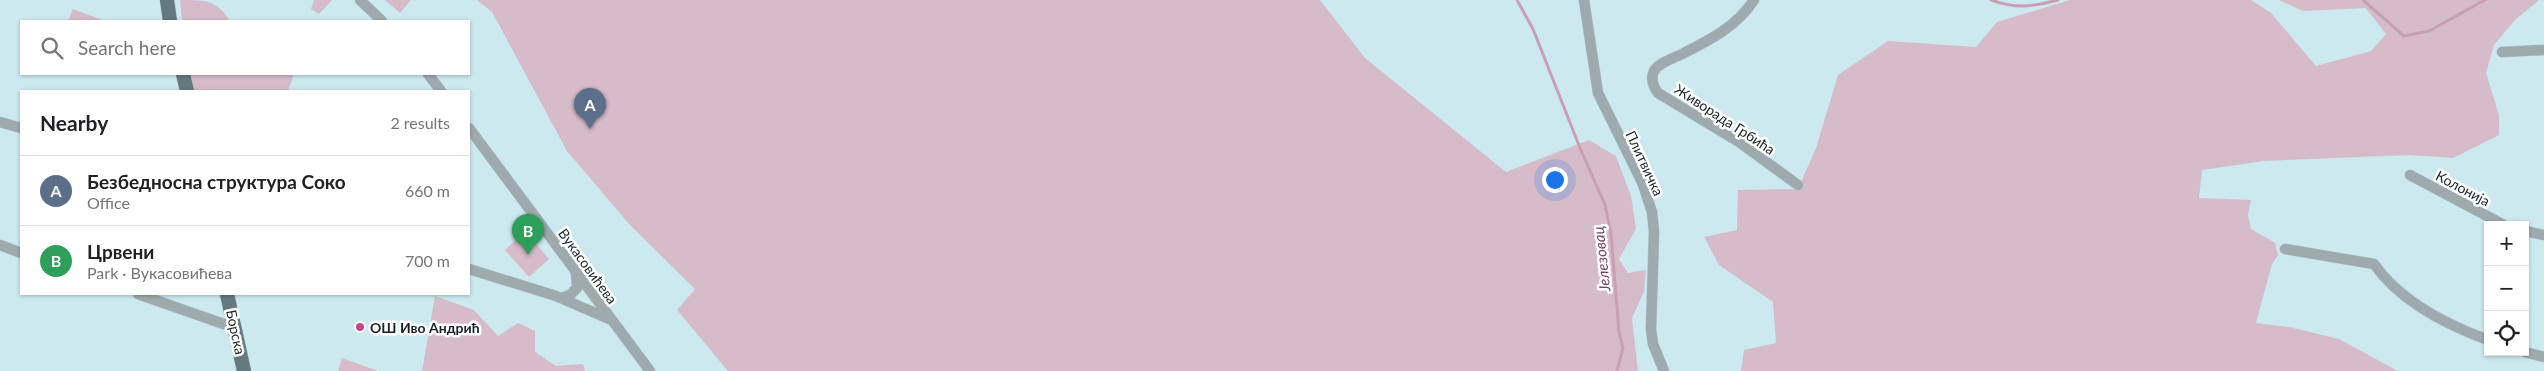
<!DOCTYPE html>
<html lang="en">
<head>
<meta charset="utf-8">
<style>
	:root { --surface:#fff; --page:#f6f6f6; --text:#202124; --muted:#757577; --line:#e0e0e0; --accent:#c5448e }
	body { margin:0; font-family:Lato,sans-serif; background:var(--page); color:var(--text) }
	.controls { position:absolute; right:15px; bottom:15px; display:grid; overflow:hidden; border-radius:0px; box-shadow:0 1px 4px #0004 }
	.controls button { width:45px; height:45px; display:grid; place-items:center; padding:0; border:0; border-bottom:1px solid var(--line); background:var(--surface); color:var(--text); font:25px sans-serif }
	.you { position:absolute; left:1554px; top:179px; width:18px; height:18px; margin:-12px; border:4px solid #fff; border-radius:50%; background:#1a73e8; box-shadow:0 0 0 8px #1a73e833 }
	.badge { display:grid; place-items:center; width:32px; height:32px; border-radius:50%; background:var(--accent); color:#fff; font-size:16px; font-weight:700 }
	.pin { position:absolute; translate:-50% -41px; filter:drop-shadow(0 1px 2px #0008) }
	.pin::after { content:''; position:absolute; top:26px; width:18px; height:15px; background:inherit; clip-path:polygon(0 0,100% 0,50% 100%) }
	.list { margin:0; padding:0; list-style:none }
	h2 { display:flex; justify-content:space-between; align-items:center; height:65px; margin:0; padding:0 20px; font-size:21px }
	h2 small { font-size:16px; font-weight:400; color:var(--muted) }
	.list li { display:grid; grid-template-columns:32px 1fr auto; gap:15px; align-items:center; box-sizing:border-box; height:70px; padding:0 20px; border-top:1px solid var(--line) }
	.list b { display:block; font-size:19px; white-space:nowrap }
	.list p { margin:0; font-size:16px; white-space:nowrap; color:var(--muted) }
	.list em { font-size:16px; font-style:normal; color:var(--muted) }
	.icon { flex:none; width:28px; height:28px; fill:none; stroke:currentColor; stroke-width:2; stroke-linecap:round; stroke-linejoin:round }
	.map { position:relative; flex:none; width:2544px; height:371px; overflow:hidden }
	.search { position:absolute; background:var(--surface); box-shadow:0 1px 4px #0004; left:20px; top:20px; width:450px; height:55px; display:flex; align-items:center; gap:12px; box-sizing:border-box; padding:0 18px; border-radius:0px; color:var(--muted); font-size:19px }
	.panel { position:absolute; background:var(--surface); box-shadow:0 1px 4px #0004; left:20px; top:90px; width:450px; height:205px; border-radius:0px }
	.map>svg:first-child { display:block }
</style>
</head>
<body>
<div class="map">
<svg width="2544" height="371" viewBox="0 0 2544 371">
	<rect width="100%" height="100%" fill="#cce9ef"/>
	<!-- green -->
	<g fill="#d6bcc8">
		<path d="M 180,0 C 207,0 216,0 230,21 L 182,21 Z"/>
		<path d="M 314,0 L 332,0 L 319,14 L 311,9 Z"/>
		<path d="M 385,0 L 411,0 L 400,13 Z"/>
		<path d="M 477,0 L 1320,0 L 1365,58 L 1506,172 L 1589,140 L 1616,156 L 1631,196 L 1636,229 L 1619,259 L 1628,273 L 1646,270 L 1644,292 L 1632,318 L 1638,371 L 728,371 L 677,310 L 695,289 L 630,225 L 567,151 L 492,12 Z"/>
		<path d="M 2070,0 L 2251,0 L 2271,13 L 2316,66 L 2371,51 L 2386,34 L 2366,8 L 2303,11 L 2279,0 L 2539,0 L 2515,20 L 2494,45 L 2486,73 L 2499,115 L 2499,135 L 2453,158 L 2408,155 L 2264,161 L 2202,170 L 2199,198 L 2251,200 L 2248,215 L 2251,229 L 2275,243 L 2278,255 L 2272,264 L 2256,323 L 2289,327 L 2339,339 L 2398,371 L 1741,371 L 1744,350 L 1776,343 L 1773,302 L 1719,265 L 1704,237 L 1737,230 L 1738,190 L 1798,189 L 1816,148 L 1838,75 L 1888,41 L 1976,47 L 1997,22 Z"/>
		<path d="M 73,9 L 105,21 L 68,21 Z"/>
		<path d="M 190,74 L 294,74 L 288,91 L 194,91 Z"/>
		<path d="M 525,231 L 549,259 L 529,277 L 505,250 Z"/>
		<path d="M 435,296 L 474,310 L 498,336 L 518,323 L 535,331 L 535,352 L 556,366 L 583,364 L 585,371 L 422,371 Z"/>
		<path d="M 342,358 L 378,371 L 338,371 Z"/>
	</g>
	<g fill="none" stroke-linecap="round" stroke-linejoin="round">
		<!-- stream -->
		<g stroke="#c9a0b3" stroke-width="3">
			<path d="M 1517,0 L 1533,29 L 1580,148 L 1605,205 L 1611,234 L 1619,332 L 1623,348 L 1617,371"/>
			<path d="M 1991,0 C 2017,9 2031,7 2058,0"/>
			<path d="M 2363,0 L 2404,36 L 2429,31 L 2485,0"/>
		</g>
		<defs>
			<g id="minor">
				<path d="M 360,0 L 382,21"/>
				<path d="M 1584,0 L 1598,93 L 1642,182 L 1652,212 L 1654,232 L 1651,329 L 1653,344 L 1664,371"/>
				<path d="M 1754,0 C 1737,26 1710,40 1684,53 C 1675,58 1659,62 1654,71 C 1650,79 1653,86 1658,93 L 1739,142 L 1798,185"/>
				<path d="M 2502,52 L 2544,50"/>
				<path d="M 428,74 L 441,91"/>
				<path d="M 0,122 L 21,128"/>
				<path d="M 469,128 L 650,371"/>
				<path d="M 2410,175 L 2504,225"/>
				<path d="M 2525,231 L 2544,235"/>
				<path d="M 0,245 L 21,253"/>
				<path d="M 2285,249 L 2374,264 C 2400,301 2447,325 2488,340"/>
				<path d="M 469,269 L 556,296 L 609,319"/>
				<path d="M 138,294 L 235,328"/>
				<path d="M 562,298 L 570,295 L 577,288 L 576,271"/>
				<path d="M 2525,352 L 2544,357"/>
			</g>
			<g id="major">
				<path d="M 167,0 L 170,21"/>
				<path d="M 183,74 L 187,91"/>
				<path d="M 227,294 L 244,371"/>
			</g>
		</defs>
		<!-- minor casing -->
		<use href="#minor" stroke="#acc5cb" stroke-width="11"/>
		<!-- major casing -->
		<use href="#major" stroke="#acc5cb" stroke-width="15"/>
		<!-- minor -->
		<use href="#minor" stroke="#9eaaad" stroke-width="10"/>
		<!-- major -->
		<use href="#major" stroke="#647a7f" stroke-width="14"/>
	</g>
	<!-- markers -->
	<circle fill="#c5448e" stroke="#fff" stroke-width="2" cx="360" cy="327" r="5"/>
	<g text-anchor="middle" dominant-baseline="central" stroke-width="5" stroke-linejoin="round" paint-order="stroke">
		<!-- street labels -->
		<g font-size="14" fill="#182325" stroke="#fff">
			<text transform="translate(1725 119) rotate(33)">Живорада Грбића</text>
			<text transform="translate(1645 163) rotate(65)">Плитвичка</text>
			<text transform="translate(2463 188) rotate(28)">Колонија</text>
			<text transform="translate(588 266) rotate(54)">Вукасовићева</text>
			<text transform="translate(236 332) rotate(78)">Борска</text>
		</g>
		<!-- poi labels -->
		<g font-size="14" font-weight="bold" fill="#182325" stroke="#fff" text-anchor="start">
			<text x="370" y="327">ОШ Иво Андрић</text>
		</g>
		<!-- water labels -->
		<g font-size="15" font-style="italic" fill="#78425e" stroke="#fff">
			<text transform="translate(1601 259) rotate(-96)">Јелезовац</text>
		</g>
	</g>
</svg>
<div class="controls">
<button>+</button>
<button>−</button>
<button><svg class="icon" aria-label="locate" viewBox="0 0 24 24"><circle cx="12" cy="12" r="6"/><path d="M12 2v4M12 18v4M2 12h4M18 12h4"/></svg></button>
</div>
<div class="you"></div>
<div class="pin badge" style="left:590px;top:129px;background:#5c6f8a">A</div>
<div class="pin badge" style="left:528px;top:255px;background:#2e9e5b">B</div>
<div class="search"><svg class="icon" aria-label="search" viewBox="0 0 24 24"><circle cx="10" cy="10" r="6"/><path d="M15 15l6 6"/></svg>Search here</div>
<section class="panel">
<h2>Nearby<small>2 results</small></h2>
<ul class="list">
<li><span class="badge" style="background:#5c6f8a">A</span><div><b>Безбедносна структура Соко</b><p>Office</p></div><em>660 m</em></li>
<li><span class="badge" style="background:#2e9e5b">B</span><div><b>Црвени</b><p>Park · Вукасовићева</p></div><em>700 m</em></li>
</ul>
</section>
</div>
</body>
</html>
